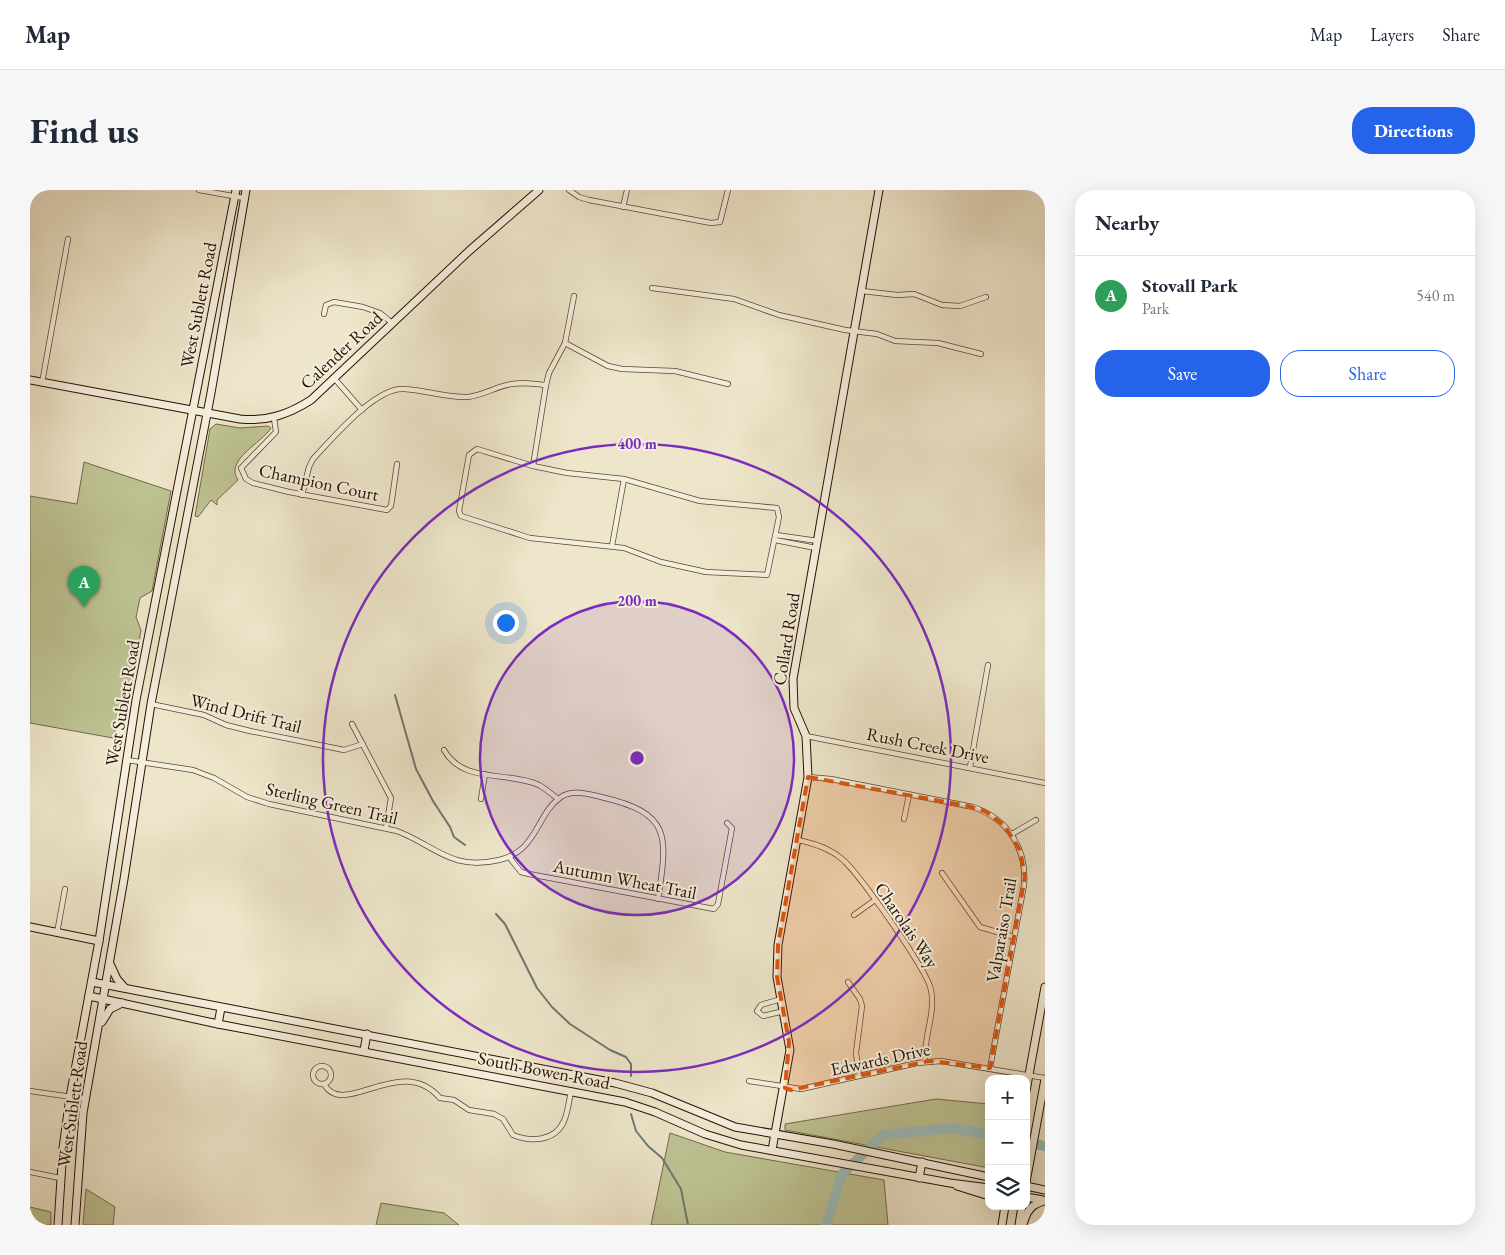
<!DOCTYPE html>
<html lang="en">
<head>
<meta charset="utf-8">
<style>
	:root { --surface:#fff; --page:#f6f6f7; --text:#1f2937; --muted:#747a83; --line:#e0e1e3; --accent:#2563eb }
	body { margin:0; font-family:"EB Garamond",serif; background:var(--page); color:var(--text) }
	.controls { position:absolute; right:15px; bottom:15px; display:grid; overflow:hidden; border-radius:10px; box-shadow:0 5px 20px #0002 }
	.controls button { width:45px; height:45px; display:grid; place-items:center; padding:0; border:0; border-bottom:1px solid var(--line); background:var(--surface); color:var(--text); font:25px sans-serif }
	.you { position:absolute; left:475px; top:432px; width:18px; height:18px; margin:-12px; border:4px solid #fff; border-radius:50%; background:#1a73e8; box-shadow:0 0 0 8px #1a73e833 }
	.badge { display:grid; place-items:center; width:32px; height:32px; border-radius:50%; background:var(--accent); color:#fff; font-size:16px; font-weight:700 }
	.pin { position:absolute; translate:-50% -41px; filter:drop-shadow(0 1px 2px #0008) }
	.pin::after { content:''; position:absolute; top:26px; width:18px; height:15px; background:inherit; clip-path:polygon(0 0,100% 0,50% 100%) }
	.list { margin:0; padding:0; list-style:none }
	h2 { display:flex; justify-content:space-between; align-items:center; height:65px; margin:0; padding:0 20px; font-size:21px }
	h2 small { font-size:16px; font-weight:400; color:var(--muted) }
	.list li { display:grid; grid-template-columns:32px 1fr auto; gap:15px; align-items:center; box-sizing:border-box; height:80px; padding:0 20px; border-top:1px solid var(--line) }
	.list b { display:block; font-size:19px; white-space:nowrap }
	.list p { margin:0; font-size:16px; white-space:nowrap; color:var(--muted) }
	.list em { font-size:16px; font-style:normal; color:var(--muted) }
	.actions { display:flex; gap:10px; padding:15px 20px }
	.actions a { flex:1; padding:11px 0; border:1px solid var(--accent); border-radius:20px; text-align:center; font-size:18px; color:var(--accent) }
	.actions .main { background:var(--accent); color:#fff }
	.icon { flex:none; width:28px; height:28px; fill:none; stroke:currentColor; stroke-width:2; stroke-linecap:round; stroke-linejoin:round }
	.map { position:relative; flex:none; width:1015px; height:1035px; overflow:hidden; border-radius:20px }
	header { display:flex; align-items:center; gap:30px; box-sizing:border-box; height:70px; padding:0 25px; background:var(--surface); border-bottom:1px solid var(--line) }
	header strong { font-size:24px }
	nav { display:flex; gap:28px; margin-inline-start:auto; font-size:18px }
	.intro { display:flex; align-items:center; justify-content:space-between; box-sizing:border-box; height:120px; padding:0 30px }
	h1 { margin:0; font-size:35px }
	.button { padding:12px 22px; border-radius:20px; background:var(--accent); color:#fff; font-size:18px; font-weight:700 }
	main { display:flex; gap:30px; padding:0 30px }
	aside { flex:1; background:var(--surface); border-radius:20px; box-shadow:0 5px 20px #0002 }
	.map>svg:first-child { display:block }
</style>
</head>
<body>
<header>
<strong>Map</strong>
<nav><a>Map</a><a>Layers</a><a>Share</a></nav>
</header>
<div class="intro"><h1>Find us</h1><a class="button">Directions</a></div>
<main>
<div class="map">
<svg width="1015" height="1035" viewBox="0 0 1015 1035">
	<rect width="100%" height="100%" fill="#eee6cb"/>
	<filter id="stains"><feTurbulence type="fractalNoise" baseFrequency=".004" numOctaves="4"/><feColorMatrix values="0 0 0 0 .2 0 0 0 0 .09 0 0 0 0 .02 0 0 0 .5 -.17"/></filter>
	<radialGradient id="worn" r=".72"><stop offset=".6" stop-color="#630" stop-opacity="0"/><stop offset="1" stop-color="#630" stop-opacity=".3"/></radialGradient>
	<!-- green -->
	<g fill="#bec393" stroke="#73694a">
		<path d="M 186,234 L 210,238 L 238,236 L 241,238 C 232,253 194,270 208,290 L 187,310 L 187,315 L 181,310 L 168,327 L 165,326 L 180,239 Z"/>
		<path d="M 54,272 L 141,301 L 122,401 L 110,408 L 106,427 L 111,440 L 97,521 L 85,541 L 83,548 L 0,533 L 0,306 L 47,314 Z"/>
		<path d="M 906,909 L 959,914 L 959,978 L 755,940 L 755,934 Z"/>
		<path d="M 640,943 L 695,962 L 854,990 L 858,1035 L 621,1035 Z"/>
		<path d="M 56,999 L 85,1017 L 83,1035 L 53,1035 Z"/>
		<path d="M 351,1013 L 414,1023 L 429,1035 L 346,1035 Z"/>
		<path d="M 0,1017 L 21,1022 L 21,1035 L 0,1035 Z"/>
	</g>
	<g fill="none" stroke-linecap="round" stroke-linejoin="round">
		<!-- stream -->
		<g stroke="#6d7872" stroke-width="2">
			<path d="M 365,505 L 386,579 L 403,611 L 420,637 L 424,647 L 435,655"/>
			<path d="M 466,724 L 475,734 L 507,798 L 522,817 L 540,834 L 580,860 L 596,867 L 601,874 L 601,886"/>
			<path d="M 601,924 L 606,941 L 618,956 L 632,968 L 651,999 L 658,1035"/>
		</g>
		<!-- river -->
		<g stroke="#9bbebd" stroke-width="10">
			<path d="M 996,952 L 1015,956"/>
			<path d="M 796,1035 L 812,984 L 853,945 L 922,938 L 959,945"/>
		</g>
		<defs>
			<g id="street">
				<path d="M 169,0 L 214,8"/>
				<path d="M 539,0 L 549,7 L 559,10 L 681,33 L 690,32 L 698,0"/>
				<path d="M 593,17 L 597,0"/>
				<path d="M 622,98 L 704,109 L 749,125 L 815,140 L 847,144 L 865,151 L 908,153 L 951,164"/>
				<path d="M 832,101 L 867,105 L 884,104 L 912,115 L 930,116 L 956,107"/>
				<path d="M 294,124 L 296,115 L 304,112 L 333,117 L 350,123 L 362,133"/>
				<path d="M 535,153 L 578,176 L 592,179 L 645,181 L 698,194"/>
				<path d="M 304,188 L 332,220"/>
				<path d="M 12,193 L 38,49"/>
				<path d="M 244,228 L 246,242 L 211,278 L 216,289 L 223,293 L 259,302 L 357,320 L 361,316 L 367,274"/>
				<path d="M 447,259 L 503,276 L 537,283 L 594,289 L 670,311 L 747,318 L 749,327 L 737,385 L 676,382 L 631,372 L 594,358 L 500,348 L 431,326 L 429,321 L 439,265 Z"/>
				<path d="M 503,276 L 516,195 L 519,183 L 535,153 L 544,106"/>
				<path d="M 272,305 L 279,277 L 283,269 C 302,249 345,197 374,199 C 396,200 416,208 438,207 C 454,205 467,196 482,194 C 493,192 505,194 516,195"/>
				<path d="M 746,345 L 788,351"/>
				<path d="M 745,350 L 786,358"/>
				<path d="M 582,356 L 594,289"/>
				<path d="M 121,514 L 174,525 L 196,535 L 220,541 L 314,560 L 333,554"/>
				<path d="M 322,534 L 361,608 L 356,638"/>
				<path d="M 776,546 L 1015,593"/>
				<path d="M 414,560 C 433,594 479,581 509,595 C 516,599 522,604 528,609"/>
				<path d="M 97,570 L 163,580 L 184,588 L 217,607 L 239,614 L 367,641 C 406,656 421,681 469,670 C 508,661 506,624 531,607 C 542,599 559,604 571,607 C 641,623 638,645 628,709"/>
				<path d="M 940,577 L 958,475"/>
				<path d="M 778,587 L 801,589 L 943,617 C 978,629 997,658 994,695 L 960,878"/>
				<path d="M 451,609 L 455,584"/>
				<path d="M 874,629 L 879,605"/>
				<path d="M 982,644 L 1006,630"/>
				<path d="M 767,650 C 784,653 799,658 812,669 C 828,682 898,781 901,800 C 906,824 893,848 895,872"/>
				<path d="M 479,667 L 491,682 L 499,684 L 684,719 L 688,714 L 702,638 L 697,633"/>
				<path d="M 912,683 L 950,737 L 984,747"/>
				<path d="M 824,725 L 845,710"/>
				<path d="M 27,743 L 35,699"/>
				<path d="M 818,792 L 830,809 L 832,816 L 826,863 L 829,886"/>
				<path d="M 751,809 L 731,815 L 727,821 L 733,826 L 754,821"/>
				<circle cx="292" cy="885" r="9"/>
				<path d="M 719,891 L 771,899 L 887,873 L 911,871 L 1015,888"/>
				<path d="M 294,894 C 314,930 371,862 410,908 L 424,910 L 439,920 L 464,924 L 473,929 L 483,945 C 500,952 525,952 534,931 C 538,922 539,911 541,901"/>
				<path d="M 0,901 L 56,909"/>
				<path d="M 0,982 L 30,988"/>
			</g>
			<g id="secondary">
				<path d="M 0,190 L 210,229 C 237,232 259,224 281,210 L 439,61 L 509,0"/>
				<path d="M 0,737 L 69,751"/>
				<path d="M 80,774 L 87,789 L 95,798"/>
				<path d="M 62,792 L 585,893 L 622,903 L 705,937 L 803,954 L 959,987"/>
				<path d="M 59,806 L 188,834 L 595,912 L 625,922 L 675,944 L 711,955 L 920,993 L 959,998"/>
				<path d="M 72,832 L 80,819 L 92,813"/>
				<path d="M 188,834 L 191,818"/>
				<path d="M 334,860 L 337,844"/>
				<path d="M 996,901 L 1015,797"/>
				<path d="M 742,960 L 760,860 L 747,787 L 748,755 L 778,587 L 776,546 L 764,518 L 763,489 L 849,0"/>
				<path d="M 889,988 L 892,972"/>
				<path d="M 996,992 L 1015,889"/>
				<path d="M 927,996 L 959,1006"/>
				<path d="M 996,996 L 1015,1000"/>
				<path d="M 996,1007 L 1013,1010"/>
				<path d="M 28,1035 L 33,958 L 40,907 L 69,751 L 106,510 L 206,0"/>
				<path d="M 45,1035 L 53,923 L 94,689 L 121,514 L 181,203 L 216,0"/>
				<path d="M 972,1035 L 975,1016"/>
				<path d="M 989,1035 L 992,1016"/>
				<path d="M 993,1035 C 996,1022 1001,1014 1015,1011"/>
			</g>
		</defs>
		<!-- street casing -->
		<use href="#street" stroke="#5a4534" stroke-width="6"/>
		<!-- secondary casing -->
		<use href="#secondary" stroke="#280f02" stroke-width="9"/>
		<!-- street -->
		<use href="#street" stroke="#f4efdd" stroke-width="4.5"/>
		<!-- secondary -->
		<use href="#secondary" stroke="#f4efdd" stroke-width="7"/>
	</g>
	<!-- marked area -->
	<path fill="#de550c" fill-opacity="0.2" stroke="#de550c" stroke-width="4" stroke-dasharray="10 6" stroke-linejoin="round" d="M 778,587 L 938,616 L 955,621 L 974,635 L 990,660 L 995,687 L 960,878 L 899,871 L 761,900 L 755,898 L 759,852 L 747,787 L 748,755 Z"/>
	<!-- distance rings -->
	<circle cx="607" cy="568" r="157" fill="#7b2cbf" fill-opacity=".12"/>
	<g fill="none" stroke="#7b2cbf" stroke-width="2.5">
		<circle cx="607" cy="568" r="157"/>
		<circle cx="607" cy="568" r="314"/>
	</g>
	<g text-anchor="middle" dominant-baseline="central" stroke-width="4" stroke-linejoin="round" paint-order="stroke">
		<!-- street labels -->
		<g font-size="18" fill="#280f02" stroke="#f4efdd">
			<text transform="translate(168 115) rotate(-79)">West Sublett Road</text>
			<text transform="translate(311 160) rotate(-43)">Calender Road</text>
			<text transform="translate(289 292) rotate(12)">Champion Court</text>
			<text transform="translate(756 449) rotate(-81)">Collard Road</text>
			<text transform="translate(92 513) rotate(-80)">West Sublett Road</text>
			<text transform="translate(216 523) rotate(14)">Wind Drift Trail</text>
			<text transform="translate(898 555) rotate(11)">Rush Creek Drive</text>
			<text transform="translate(302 613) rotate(13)">Sterling Green Trail</text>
			<text transform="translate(595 689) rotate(11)">Autumn Wheat Trail</text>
			<text transform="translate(877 735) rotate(56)">Charolais Way</text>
			<text transform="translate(971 740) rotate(-80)">Valparaiso Trail</text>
			<text transform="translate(850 869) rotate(-12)">Edwards Drive</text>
			<text transform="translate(514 880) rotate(11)">South Bowen Road</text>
			<text transform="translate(42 914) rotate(-82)">West Sublett Road</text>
		</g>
	</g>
	<circle cx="607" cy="568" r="8" fill="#7b2cbf" stroke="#f4efdd" stroke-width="2.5"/>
	<g font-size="15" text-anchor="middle" font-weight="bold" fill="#7b2cbf" stroke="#f4efdd" stroke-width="4" stroke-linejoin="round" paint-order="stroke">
		<text x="607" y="259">400 m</text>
		<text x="607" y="416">200 m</text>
	</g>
	<rect width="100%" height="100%" filter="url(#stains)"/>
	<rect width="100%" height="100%" fill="url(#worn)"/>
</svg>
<div class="controls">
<button>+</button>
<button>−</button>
<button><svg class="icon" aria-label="layers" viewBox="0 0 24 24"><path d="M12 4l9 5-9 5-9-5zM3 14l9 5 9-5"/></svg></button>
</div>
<div class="you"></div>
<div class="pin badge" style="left:54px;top:417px;background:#2e9e5b">A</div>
</div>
<aside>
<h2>Nearby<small></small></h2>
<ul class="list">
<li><span class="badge" style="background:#2e9e5b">A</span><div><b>Stovall Park</b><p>Park</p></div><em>540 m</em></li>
</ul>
<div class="actions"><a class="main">Save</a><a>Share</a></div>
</aside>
</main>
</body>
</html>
